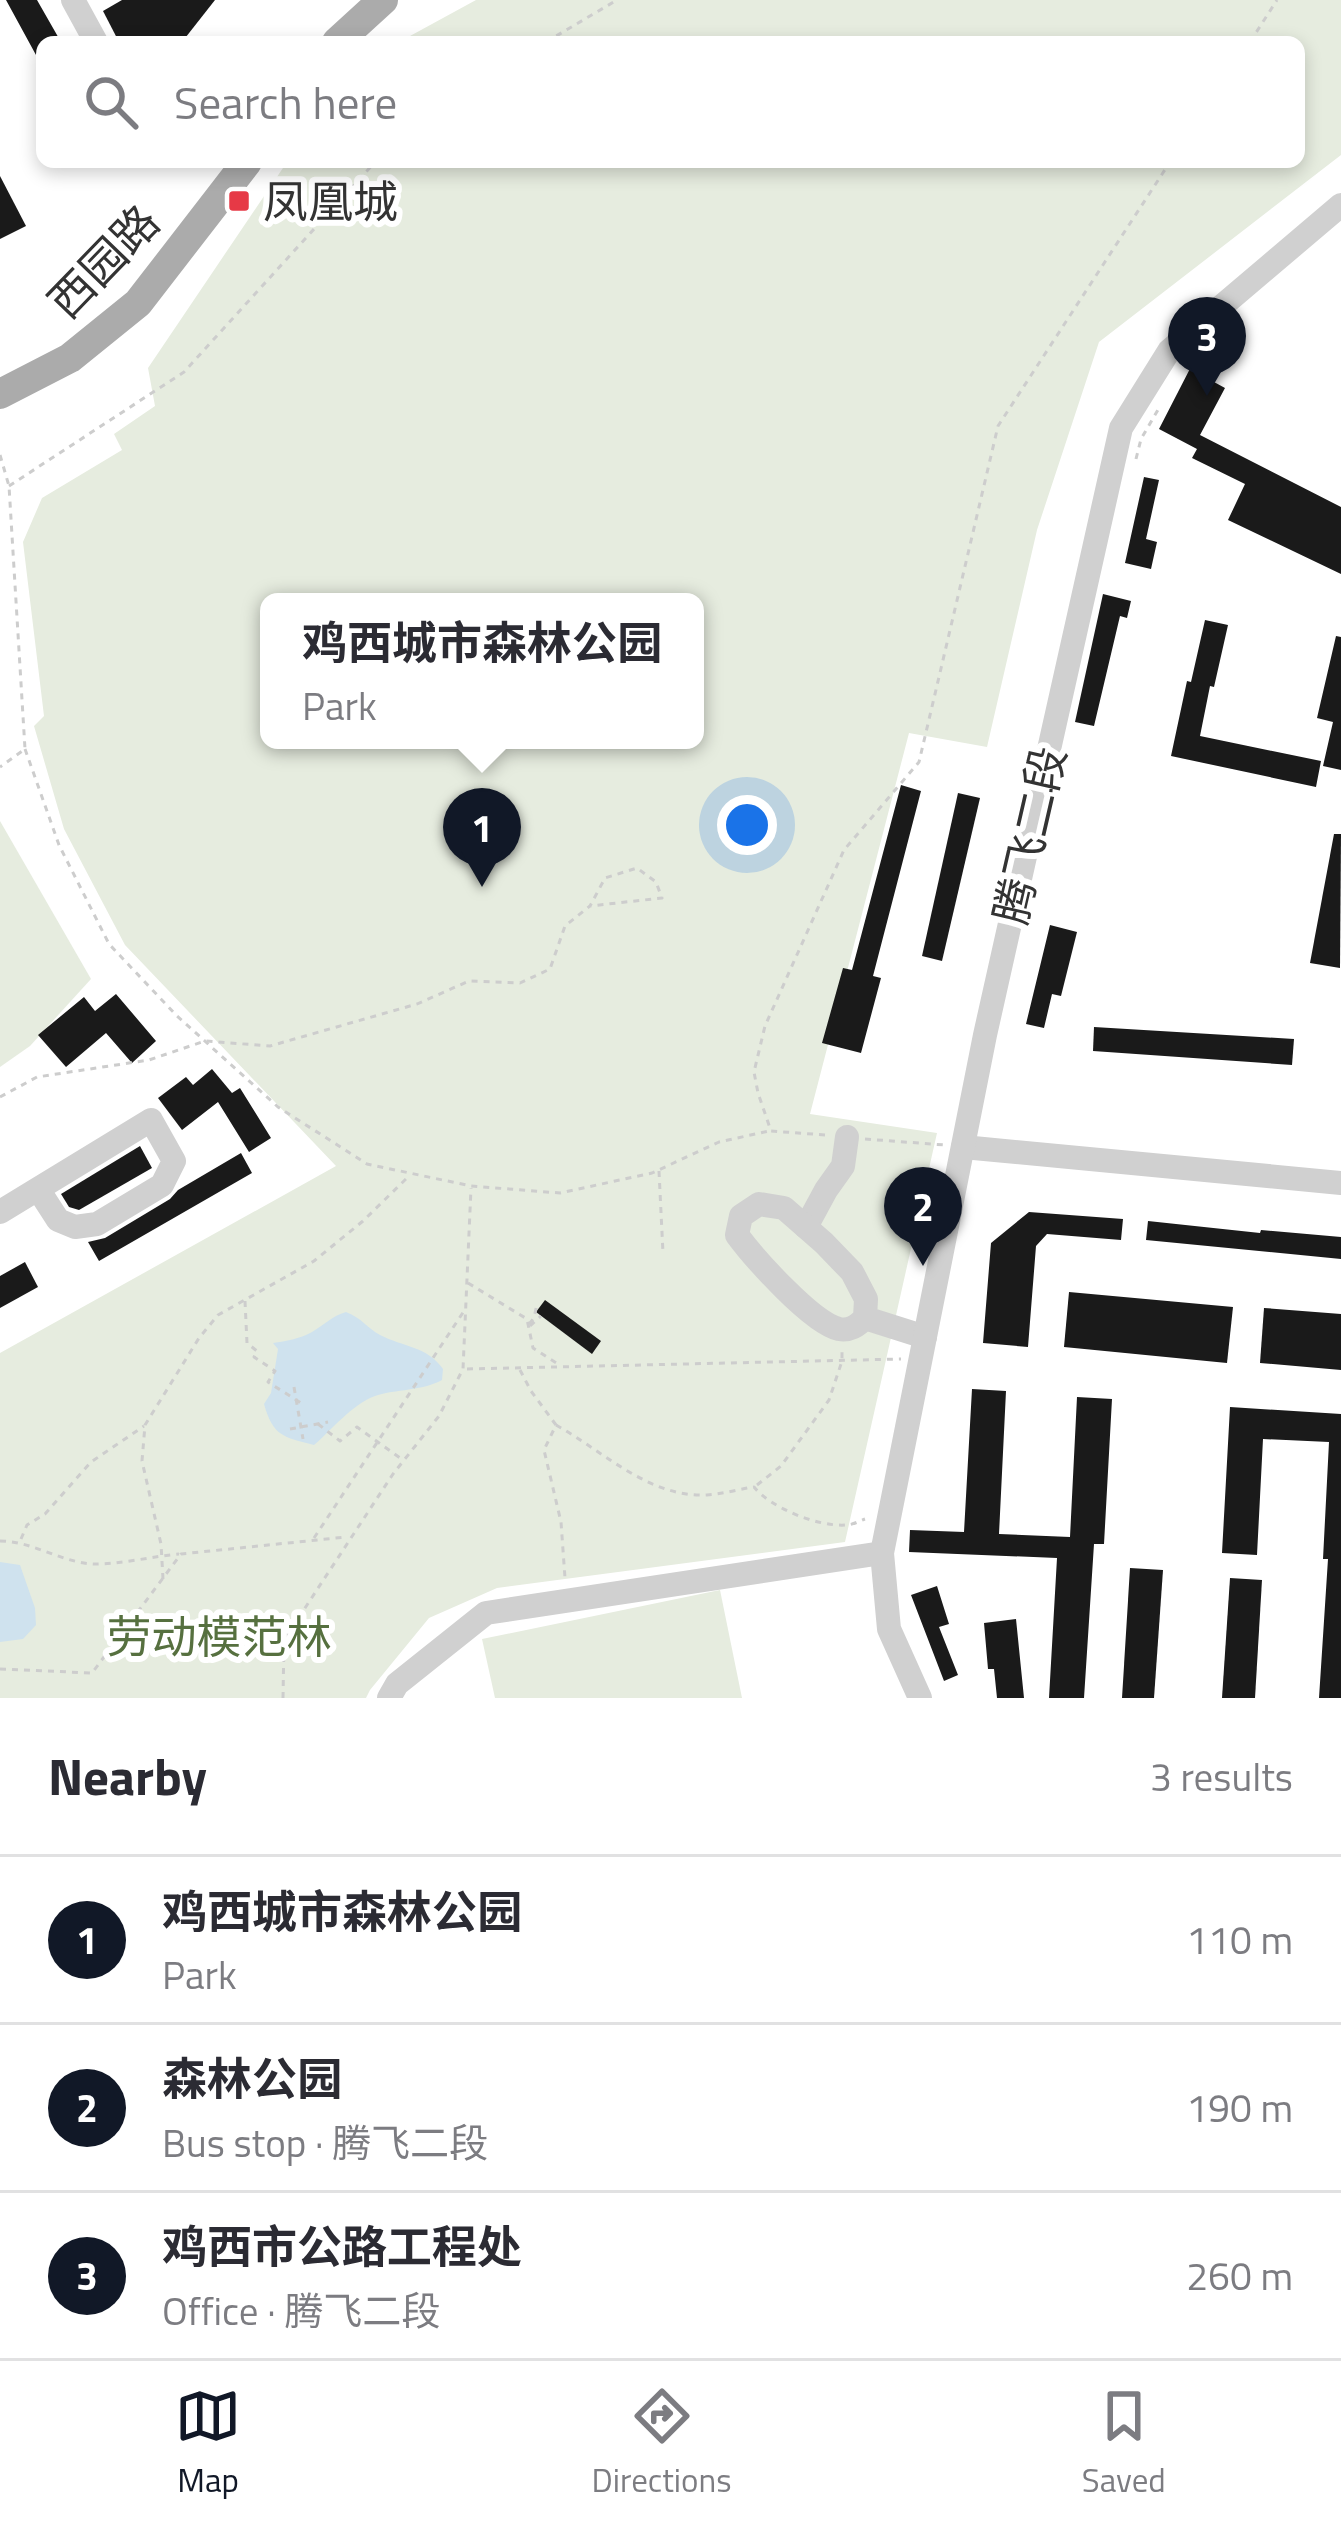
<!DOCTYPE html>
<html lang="en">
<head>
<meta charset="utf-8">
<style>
	:root { --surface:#fff; --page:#f2f2f3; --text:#2b2b33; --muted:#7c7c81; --line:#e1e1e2; --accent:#111827 }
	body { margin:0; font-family:"Titillium Web","Noto Sans SC",sans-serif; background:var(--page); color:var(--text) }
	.you { position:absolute; left:747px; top:825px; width:42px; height:42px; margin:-30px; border:9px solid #fff; border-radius:50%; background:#1a73e8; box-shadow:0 0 0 18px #1a73e833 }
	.badge { display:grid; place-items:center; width:78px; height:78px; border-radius:50%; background:var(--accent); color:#fff; font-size:39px; font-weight:700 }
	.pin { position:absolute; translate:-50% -99px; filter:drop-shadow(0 3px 6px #0008) }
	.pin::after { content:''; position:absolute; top:63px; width:42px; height:36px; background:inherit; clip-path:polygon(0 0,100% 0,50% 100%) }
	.popup { position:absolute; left:260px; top:593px; width:444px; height:156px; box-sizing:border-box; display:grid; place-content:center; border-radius:18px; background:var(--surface); filter:drop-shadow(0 3px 9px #0005); font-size:39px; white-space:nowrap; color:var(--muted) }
	.popup b { font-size:45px; color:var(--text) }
	.popup::after { content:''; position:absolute; left:50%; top:100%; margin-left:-24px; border:24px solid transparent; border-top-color:var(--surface) }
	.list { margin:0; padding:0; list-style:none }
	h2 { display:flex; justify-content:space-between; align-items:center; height:156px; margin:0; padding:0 48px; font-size:51px }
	h2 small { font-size:39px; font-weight:400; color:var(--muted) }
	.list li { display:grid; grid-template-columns:78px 1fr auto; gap:36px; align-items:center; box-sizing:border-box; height:168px; padding:0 48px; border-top:3px solid var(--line) }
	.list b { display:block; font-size:45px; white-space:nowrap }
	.list p { margin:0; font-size:39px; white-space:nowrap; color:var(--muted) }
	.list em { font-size:39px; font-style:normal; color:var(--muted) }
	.icon { flex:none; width:66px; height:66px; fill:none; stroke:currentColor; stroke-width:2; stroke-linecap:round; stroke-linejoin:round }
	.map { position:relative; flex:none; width:1341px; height:1698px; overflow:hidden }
	.search { position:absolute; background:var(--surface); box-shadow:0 6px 18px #0003; left:36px; right:36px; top:36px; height:132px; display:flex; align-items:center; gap:30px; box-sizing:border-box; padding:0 42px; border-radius:18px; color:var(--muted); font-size:45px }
	.sheet { height:660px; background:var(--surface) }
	nav { display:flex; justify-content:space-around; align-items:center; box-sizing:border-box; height:168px; border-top:3px solid var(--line); background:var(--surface); font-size:33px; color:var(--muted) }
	nav a { display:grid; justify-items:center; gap:6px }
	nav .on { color:var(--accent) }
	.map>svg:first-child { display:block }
</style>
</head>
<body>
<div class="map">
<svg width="1341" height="1698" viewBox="0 0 1341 1698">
	<rect width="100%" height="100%" fill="#fff"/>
	<!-- green -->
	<g fill="#e6ecdf" fill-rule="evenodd">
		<path d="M 476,0 L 1341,0 L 1341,155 L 1099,342 L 1037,530 L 987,747 L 909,733 L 810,1114 L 937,1133 L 845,1542 L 497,1588 L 429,1618 L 370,1690 L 366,1698 L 0,1698 L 0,1353 L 336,1166 L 125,945 L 64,829 L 34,726 L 44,716 L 23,542 L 42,498 L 122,450 L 114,434 L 155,406 L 148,368 L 287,162 L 1299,162 L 1299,42 L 399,42 ZM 269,602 L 695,602 L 695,740 L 269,740 Z"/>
		<path d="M 0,821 L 91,979 L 30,1046 L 0,1067 Z"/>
		<path d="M 720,1590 L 742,1698 L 495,1698 L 482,1639 Z"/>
	</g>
	<!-- water -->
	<g fill="#cfe2ee">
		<path d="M 346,1312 C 362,1318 367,1328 380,1335 C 403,1347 427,1346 443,1369 L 442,1380 C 422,1391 396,1389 375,1396 C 351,1405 333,1429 314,1445 C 283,1437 273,1436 264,1404 L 271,1393 L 278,1349 L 273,1343 C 286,1341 299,1339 312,1332 C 324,1325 332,1316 346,1312 Z"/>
		<path d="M 0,1562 L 20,1565 L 35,1608 L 36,1625 L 23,1639 L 0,1642 Z"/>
	</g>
	<!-- building -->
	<g fill="#1a1a1a">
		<path d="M 6,0 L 37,0 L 61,42 L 42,42 L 42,66 Z"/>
		<path d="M 122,0 L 215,0 L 182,42 L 119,42 L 103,11 Z"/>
		<path d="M 0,176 L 26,226 L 0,239 Z"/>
		<path d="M 1196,357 L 1220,370 L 1214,382 L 1225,388 L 1200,435 L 1341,507 L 1341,574 L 1228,520 L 1245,484 L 1192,458 L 1197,449 L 1159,429 Z"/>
		<path d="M 1144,477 L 1159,480 L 1146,539 L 1157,542 L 1151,569 L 1125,563 Z"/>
		<path d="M 1103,594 L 1131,601 L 1127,618 L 1120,616 L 1094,726 L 1075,722 Z"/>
		<path d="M 1205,620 L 1228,625 L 1214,687 L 1210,686 L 1200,736 L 1321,761 L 1316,787 L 1171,756 L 1187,681 L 1191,682 Z"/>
		<path d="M 1336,636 L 1341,637 L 1341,770 L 1323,766 L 1333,722 L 1317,718 Z"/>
		<path d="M 901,785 L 921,791 L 873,976 L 881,978 L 861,1053 L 822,1043 L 843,968 L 852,970 Z"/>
		<path d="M 958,793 L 980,798 L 942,961 L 922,956 Z"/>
		<path d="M 1334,834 L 1341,834 L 1340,968 L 1310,963 Z"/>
		<path d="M 1050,925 L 1077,932 L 1061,996 L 1052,994 L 1044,1028 L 1026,1024 Z"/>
		<path d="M 116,994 L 156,1041 L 132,1063 L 106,1033 L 66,1067 L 38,1035 L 84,997 L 95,1011 Z"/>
		<path d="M 1094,1027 L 1294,1039 L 1292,1065 L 1093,1051 Z"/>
		<path d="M 212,1069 L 232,1093 L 240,1088 L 271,1138 L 249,1152 L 218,1102 L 182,1130 L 158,1098 L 186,1077 L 193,1085 Z"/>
		<path d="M 140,1146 L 152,1168 L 79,1210 L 69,1207 L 61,1194 Z"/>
		<path d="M 241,1153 L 252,1173 L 99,1261 L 88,1242 L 105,1238 L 170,1199 L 178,1190 Z"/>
		<path d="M 1029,1212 L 1123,1219 L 1121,1240 L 1047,1234 L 1036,1246 L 1028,1347 L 983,1343 L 991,1243 Z"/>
		<path d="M 1148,1221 L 1260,1233 L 1261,1230 L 1341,1237 L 1341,1259 L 1146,1240 Z"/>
		<path d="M 25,1262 L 38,1287 L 0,1308 L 0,1276 Z"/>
		<path d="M 1069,1292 L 1233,1307 L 1227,1363 L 1064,1347 Z"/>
		<path d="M 545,1300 L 601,1341 L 592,1354 L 536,1312 Z"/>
		<path d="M 1264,1308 L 1341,1314 L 1341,1370 L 1260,1363 Z"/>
		<path d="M 972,1389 L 1006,1391 L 999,1534 L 1070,1537 L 1077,1397 L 1112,1399 L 1104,1544 L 1094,1544 L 1084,1698 L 1049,1698 L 1057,1558 L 909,1552 L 910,1530 L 964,1532 Z"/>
		<path d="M 1230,1407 L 1341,1414 L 1341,1698 L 1319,1698 L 1328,1559 L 1323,1559 L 1329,1442 L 1263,1439 L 1257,1555 L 1222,1553 Z"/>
		<path d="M 1130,1568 L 1163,1570 L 1154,1698 L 1122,1698 Z"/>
		<path d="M 1230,1578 L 1262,1580 L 1255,1698 L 1222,1698 Z"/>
		<path d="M 937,1586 L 949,1624 L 939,1627 L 958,1675 L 944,1681 L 911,1595 Z"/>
		<path d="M 1016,1619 L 1024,1698 L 997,1698 L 994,1669 L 988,1669 L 984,1623 Z"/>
	</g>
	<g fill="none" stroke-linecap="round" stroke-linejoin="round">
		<!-- path -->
		<g stroke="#cdcdcd" stroke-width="3" stroke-dasharray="6 6" stroke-linecap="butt">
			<path d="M 546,42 L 617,0"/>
			<path d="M 1250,42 L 1277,0"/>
			<path d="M 0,455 L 9,486 L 25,749 L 0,767"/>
			<path d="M 1136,459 L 1141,439 L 1159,408"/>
			<path d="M 9,486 L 184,372 L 375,162"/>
			<path d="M 25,749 L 59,845 L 109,944 L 177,1016 L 278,1107 L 367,1164 L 471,1186 L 560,1193 L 652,1173 L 719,1142 L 769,1131"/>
			<path d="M 0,1097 L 37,1077 L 149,1060 L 205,1041 L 270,1046 L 417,1004 L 469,981 L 520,983 L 550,969 L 565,926 L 590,906 L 605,878 L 637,868 L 656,882 L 662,898 L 590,906"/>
			<path d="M 825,1135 L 771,1131 L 758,1093 L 754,1072 L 765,1026 L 844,850 L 919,762 L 998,426 L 1170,162"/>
			<path d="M 865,1139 L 945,1145"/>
			<path d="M 659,1171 L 663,1253"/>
			<path d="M 468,1283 L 527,1319 L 533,1348 L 558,1364"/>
			<path d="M 245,1301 L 247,1343 L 257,1351 L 254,1357 L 275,1371 L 268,1382 L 304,1405"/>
			<path d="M 529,1324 L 534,1318 L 537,1304"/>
			<path d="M 530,1326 L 541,1316"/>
			<path d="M 467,1369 L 901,1359"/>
			<path d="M 520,1370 L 531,1391 L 556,1425 L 544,1450 L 561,1522 L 565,1578"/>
			<path d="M 294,1387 L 303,1439"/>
			<path d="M 318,1424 L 340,1441 L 357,1427 L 403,1460"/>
			<path d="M 556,1425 C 603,1451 649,1498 707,1495 C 723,1494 739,1489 754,1487 C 771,1508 818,1527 846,1525 C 853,1525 859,1521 865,1519"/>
			<path d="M 290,1429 L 328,1422"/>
			<path d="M 757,1485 L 781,1466 L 829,1400 L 842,1361 L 842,1350"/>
			<path d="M 314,1538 L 464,1311"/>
			<path d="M 21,1539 L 27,1525 L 45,1514 L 91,1462 L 144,1426"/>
			<path d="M 0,1541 C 32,1541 60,1562 93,1564 C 116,1565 155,1556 179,1554"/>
			<path d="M 163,1579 L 161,1544 L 142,1461 L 145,1425 L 199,1338 L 218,1315 L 314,1261 L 363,1221 L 409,1176"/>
			<path d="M 0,1669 L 92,1673 L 181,1554 L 346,1537"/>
			<path d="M 283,1698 L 284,1640 L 393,1474 L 439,1416 L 463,1369 L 471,1188"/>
		</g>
		<!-- minor -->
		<g stroke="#d0d0d0" stroke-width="24">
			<path d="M 73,0 L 96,42"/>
			<path d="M 963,1147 L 1341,1183"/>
			<path d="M 0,1212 L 151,1120 L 174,1161 L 162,1185 L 97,1224 L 75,1227 L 58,1220 L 38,1189"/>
			<path d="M 806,1227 L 826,1190 L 843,1166 L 847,1137"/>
			<path d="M 865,1318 C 857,1326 850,1331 839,1329 C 812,1323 754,1258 737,1235 L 741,1216 L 759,1204 L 784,1208 L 824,1243 L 852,1272 L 866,1299 L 865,1318 L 925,1337"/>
			<path d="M 389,1698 L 397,1684 L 486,1613 L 882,1553"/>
			<path d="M 920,1698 L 889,1629 L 882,1553 L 985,1035 L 1121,428 L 1169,351 L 1341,205"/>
		</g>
		<!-- major -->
		<g stroke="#ababab" stroke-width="30">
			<path d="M 337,42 L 383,0"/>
			<path d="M 0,394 L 70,358 L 138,303 L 247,162"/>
		</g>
	</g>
	<!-- markers -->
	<rect fill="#e63946" stroke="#fff" stroke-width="4.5" x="227" y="189" width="24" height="24" rx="6"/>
	<g text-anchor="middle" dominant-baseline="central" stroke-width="12" stroke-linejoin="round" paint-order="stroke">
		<!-- poi labels -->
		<g font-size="45" fill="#333" stroke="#fff" text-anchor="start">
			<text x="263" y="201">凤凰城</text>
		</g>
		<!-- street labels -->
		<g font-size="45" fill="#333" stroke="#fff">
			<text transform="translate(103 261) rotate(-46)">西园路</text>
			<text transform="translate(1029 835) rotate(-77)">腾飞二段</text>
		</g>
		<!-- park labels -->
		<g font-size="45" fill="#56703f" stroke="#fff">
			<text x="219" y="1636">劳动模范林</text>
		</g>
	</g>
</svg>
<div class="you"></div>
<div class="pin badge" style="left:482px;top:887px">1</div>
<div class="popup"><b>鸡西城市森林公园</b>Park</div>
<div class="pin badge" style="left:923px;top:1266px">2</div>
<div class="pin badge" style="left:1207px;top:396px">3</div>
<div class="search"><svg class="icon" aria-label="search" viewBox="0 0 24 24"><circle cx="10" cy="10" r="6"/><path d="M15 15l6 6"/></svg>Search here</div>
</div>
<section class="sheet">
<h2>Nearby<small>3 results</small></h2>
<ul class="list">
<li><span class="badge">1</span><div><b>鸡西城市森林公园</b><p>Park</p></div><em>110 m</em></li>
<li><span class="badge">2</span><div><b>森林公园</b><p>Bus stop · 腾飞二段</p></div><em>190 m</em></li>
<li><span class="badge">3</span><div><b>鸡西市公路工程处</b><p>Office · 腾飞二段</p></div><em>260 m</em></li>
</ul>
</section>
<nav>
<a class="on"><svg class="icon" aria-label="map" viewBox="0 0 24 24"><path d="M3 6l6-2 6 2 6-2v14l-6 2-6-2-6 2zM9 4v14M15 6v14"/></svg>Map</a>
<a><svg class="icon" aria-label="directions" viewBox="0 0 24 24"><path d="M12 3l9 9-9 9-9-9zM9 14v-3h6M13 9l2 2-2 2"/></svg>Directions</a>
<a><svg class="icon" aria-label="saved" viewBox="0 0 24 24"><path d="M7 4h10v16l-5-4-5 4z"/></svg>Saved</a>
</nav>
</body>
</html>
